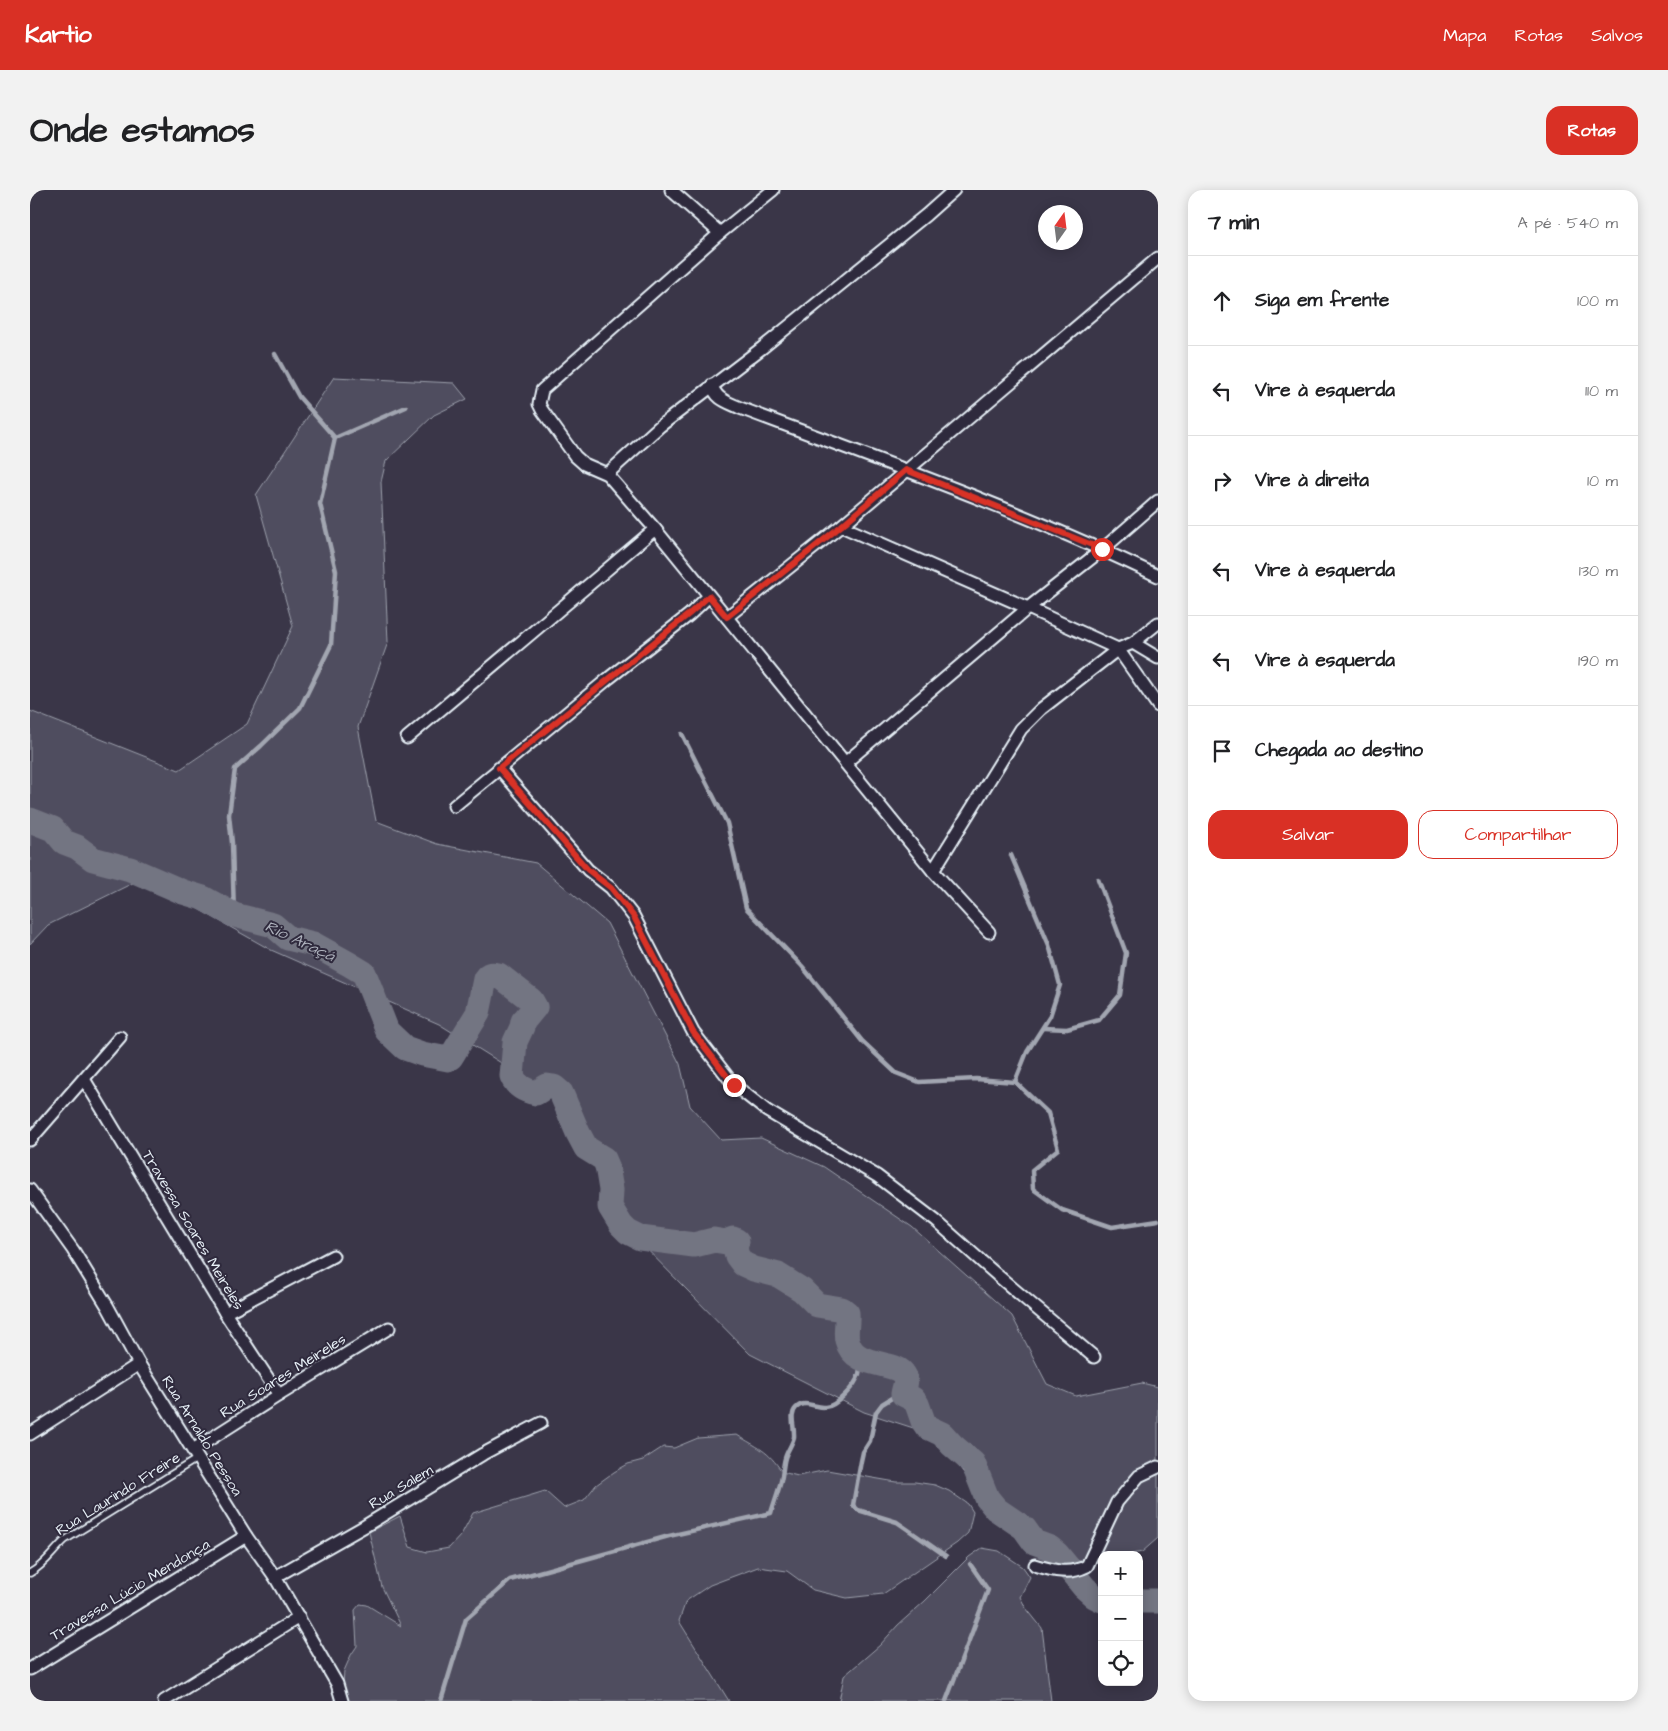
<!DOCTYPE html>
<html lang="pt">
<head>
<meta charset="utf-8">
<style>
	:root { --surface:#fff; --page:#f2f2f2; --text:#202124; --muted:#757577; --line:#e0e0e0; --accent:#d93025 }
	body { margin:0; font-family:"Architects Daughter",sans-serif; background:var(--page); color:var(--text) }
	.controls { position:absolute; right:15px; bottom:15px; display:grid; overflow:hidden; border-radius:10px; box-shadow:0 2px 12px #0003 }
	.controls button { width:45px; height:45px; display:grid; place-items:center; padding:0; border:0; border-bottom:1px solid var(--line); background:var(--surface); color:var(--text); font:25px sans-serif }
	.compass { position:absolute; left:1008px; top:15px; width:45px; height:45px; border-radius:50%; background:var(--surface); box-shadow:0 2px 12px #0003; rotate:14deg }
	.stop { position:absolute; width:15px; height:15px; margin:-11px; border:4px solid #d93025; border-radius:50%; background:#fff }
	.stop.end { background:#d93025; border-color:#fff; box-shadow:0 1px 5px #0008 }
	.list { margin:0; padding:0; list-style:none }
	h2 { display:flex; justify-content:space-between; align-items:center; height:65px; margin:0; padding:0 20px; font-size:21px }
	h2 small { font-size:16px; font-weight:400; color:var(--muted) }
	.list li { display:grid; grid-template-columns:32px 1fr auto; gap:15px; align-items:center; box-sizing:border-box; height:90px; padding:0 20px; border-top:1px solid var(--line) }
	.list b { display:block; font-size:19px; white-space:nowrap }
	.list em { font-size:16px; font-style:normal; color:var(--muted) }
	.actions { display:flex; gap:10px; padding:15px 20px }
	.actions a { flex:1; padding:11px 0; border:1px solid var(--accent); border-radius:15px; text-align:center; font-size:18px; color:var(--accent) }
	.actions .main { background:var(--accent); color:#fff }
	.icon { flex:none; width:28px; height:28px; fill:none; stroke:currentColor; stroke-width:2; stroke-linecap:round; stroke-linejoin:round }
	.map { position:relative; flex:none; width:1128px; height:1511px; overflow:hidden; border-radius:15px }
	header { display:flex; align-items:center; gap:30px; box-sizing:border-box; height:70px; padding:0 25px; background:var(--accent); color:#fff }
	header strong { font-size:24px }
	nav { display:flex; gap:28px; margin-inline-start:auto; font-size:18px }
	.intro { display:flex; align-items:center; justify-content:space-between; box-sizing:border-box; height:120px; padding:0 30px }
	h1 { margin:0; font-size:35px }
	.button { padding:12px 22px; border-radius:15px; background:var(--accent); color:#fff; font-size:18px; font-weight:700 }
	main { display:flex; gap:30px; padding:0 30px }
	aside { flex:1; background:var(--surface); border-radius:15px; box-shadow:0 2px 12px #0003 }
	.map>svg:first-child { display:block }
</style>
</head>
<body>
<header>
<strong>Kartio</strong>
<nav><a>Mapa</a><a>Rotas</a><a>Salvos</a></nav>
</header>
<div class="intro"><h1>Onde estamos</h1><a class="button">Rotas</a></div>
<main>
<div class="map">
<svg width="1128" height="1511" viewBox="0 0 1128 1511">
	<rect width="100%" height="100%" fill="#3a3648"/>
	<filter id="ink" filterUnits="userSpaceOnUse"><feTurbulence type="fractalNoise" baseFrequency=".02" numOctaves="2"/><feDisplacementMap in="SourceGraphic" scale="10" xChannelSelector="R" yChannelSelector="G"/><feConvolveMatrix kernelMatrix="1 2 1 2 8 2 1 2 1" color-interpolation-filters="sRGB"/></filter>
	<g filter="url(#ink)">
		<!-- green -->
		<g fill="#504e5f" stroke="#9ca0ac">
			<path d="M 304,187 L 424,193 L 437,209 L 404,225 L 356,271 L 351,292 L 358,452 L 328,537 L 346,631 L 407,654 L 506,673 L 577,733 L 650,874 L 660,916 L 691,950 L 731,948 L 794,977 L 882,1037 L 982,1126 L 1017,1194 L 1046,1206 L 1112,1193 L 1128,1197 L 1128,1348 L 1112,1362 L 1096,1365 L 1072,1365 L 1072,1369 L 1053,1373 L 968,1328 L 905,1245 L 834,1222 L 720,1164 L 593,1035 L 543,918 L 409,834 L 241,760 L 113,688 L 18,735 L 0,754 L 0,521 L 149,580 L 217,534 L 263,436 L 226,305 Z"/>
			<path d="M 707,1245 C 728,1258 738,1260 752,1282 L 768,1286 L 797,1280 L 866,1292 L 885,1292 L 905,1295 L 919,1301 L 938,1314 L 943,1322 L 938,1343 L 927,1353 L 853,1404 L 817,1408 L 783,1400 L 757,1381 L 728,1377 L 680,1395 L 656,1411 L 649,1431 L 699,1511 L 319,1511 L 313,1494 L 314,1481 L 321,1465 L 327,1456 L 325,1420 L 330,1414 L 337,1415 L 371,1436 L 352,1397 L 339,1342 L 370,1326 L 380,1357 L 397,1362 L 419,1358 L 431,1345 L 443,1323 L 515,1301 L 534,1318 L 554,1310 L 566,1295 L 584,1282 L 598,1274 L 613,1270 L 633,1257 L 644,1258 L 668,1248 Z"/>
			<path d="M 952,1358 L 969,1361 L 993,1377 L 1000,1387 L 990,1407 L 996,1418 L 1012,1438 L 1021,1511 L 809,1511 L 814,1486 L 850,1455 L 868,1435 L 895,1411 L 939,1367 Z"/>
		</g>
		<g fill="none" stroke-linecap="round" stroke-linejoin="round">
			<!-- stream -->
			<g stroke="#a2a6b1" stroke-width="4.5">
				<path d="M 245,164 L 269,207 L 305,248"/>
				<path d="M 652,544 L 697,633 L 716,718 L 772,776 L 832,851 L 866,883 L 889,892 L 946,889 L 985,892 L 1018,923 L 1028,959 L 1002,980 L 1003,999 L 1032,1020 L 1082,1037 L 1128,1030"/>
				<path d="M 981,665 L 1019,755 L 1030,795 L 1020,826 L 997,862 L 985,892"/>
				<path d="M 204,725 L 202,653 L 199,625 L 205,579 L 231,556 L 270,518 L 301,455 L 306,381 L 290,314 L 305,248 L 376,217"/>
				<path d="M 1013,838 L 1037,839 L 1069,830 L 1090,805 L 1096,763 L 1068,689"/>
				<path d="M 873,1201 L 852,1214 L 846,1222 L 840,1251 L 833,1262 L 831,1271 L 823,1315 L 828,1320 L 867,1332 L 916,1366"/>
				<path d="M 411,1511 L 436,1429 L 480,1390 L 639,1346 L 741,1323 C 744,1313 748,1302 751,1291 C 753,1283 753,1275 755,1268 C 757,1261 762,1255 764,1247 C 765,1238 759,1225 766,1218 C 775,1209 785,1218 795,1217 C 806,1217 826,1195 829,1184 C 831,1177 829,1172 827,1165"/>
				<path d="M 916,1511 L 958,1400 L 940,1374"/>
			</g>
			<!-- river -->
			<g stroke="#737482" stroke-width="25">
				<path d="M 0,630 L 23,639 L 34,652 L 47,657 L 63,669 L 100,679 L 153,702 L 173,708 L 204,725 L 243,735 L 258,748 L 283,754 L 319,774 L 334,783 L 357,841 L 375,858 L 392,864 L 418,869 L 421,867 L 448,823 L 455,789 C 459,783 462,784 469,785 L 501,810 L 505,817 L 496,828 L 493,831 L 492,837 L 485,852 L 482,886 C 486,896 496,901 506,903 L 517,896 L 524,897 L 531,903 L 548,943 L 556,958 L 574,969 L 577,976 L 581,1000 L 580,1017 L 591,1035 L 598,1042 L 610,1048 L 664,1055 L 684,1050 L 696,1052 L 703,1049 L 707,1051 L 705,1058 L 707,1066 L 713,1074 L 724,1079 L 748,1085 L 772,1100 L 787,1115 L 812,1119 L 817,1123 C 818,1132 815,1142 817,1150 C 824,1180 865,1169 874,1185 C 878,1191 874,1197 873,1204 L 883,1209 L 887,1214 L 893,1231 L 897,1237 L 912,1244 L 922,1255 L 943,1273 L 957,1308 L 966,1319 L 994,1338 L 1004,1352 L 1020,1358 L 1027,1364 L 1054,1397 L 1064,1406 L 1072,1410"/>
				<path d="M 1109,1411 L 1128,1411"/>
			</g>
			<defs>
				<path id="lane" d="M 0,1383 C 15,1375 23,1361 35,1350 L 168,1268"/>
				<g id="street">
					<path d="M 641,0 L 690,43"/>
					<path d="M 743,0 L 690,43 L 512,200 L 509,214 L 512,220 L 545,266 L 554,274 L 577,284 L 625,339 L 903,681 L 959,742"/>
					<path d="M 682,195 C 686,210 698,212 710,218 C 851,271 993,321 1128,386"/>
					<path d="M 577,284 L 630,236 L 732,158 L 896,25 L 924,0"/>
					<path d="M 811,336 L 998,418 L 1088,459 L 1128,516"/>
					<path d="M 697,427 L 811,336 L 1128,68"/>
					<path d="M 1103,453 L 1128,468"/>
					<path d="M 377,548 L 625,339"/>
					<path d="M 815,573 L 998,418 L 1073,359 L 1128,311"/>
					<path d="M 469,578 L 558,680 L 581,698 L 604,727 L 663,842 L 704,895 L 737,921 L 847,986 L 906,1031 L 967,1085 L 1064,1167"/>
					<path d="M 424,616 L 579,488 L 659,425 L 679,406"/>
					<path d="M 903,681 L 991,539 L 1011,519 L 1088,459 L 1103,453 L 1128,433"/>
					<path d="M 54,889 L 195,1123 L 249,1205"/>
					<path d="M 0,950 L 90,847"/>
					<path d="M 0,1000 L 43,1060 L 78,1117 L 109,1174 L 216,1346 L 245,1387 L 307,1494 L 312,1511"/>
					<path d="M 195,1123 L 303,1066"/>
					<path d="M 0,1244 L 109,1174"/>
					<path d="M 163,1260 L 249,1205 L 359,1138"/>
					<path d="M 1005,1375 C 1024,1381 1039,1385 1057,1376 L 1087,1312 L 1109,1286 L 1128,1277"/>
					<path d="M 245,1387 L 335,1336 L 453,1264 L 511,1233"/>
					<path d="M 0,1479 L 216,1346"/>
					<path d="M 134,1511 L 269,1427"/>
				</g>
			</defs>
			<!-- lane casing -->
			<use href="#lane" stroke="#e8f1f8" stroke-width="9"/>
			<!-- street casing -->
			<use href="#street" stroke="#e8f1f8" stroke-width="15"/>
			<!-- lane -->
			<use href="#lane" stroke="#2f2a3d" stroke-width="5.5"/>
			<!-- street -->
			<use href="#street" stroke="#2f2a3d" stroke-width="11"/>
		</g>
	</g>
	<g fill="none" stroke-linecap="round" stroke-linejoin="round" filter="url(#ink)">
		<!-- route -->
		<path stroke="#d93025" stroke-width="6" d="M 704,895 L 663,842 L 604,727 L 581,698 L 558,680 L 469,578 L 659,424 L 679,406 L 697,427 L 811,336 L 876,280 L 1072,359"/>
	</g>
	<g text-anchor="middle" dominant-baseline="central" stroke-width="4" stroke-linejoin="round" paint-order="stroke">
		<!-- street labels -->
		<g font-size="15" fill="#e8f1f8" stroke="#2f2a3d">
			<text transform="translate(163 1040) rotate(59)">Travessa Soares Meireles</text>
			<text transform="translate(253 1186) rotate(-32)">Rua Soares Meireles</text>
			<text transform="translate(172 1246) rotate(58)">Rua Arnaldo Pessoa</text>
			<text transform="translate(371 1297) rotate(-31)">Rua Salem</text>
			<text transform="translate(88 1304) rotate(-32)">Rua Laurindo Freire</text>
			<text transform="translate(100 1400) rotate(-31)">Travessa Lúcio Mendonça</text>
		</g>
		<!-- water labels -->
		<g font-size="16" font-style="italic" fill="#aeb2bd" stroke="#2f2a3d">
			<text transform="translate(270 751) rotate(25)">Rio Araçá</text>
		</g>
	</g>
</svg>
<div class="controls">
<button>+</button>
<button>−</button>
<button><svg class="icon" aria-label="locate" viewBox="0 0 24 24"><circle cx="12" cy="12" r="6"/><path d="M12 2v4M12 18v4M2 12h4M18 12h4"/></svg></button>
</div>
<svg class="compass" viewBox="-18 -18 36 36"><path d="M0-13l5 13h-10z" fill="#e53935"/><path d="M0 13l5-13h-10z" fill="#757577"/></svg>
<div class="stop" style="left:1072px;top:359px"></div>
<div class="stop end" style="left:704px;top:895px"></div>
</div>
<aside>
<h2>7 min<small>A pé · 540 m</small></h2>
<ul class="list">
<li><svg class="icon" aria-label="ahead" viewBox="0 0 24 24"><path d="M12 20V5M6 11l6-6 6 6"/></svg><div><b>Siga em frente</b></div><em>100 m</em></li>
<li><svg class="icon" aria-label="left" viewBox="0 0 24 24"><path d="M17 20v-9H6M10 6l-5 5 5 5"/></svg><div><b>Vire à esquerda</b></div><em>110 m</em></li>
<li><svg class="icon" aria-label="right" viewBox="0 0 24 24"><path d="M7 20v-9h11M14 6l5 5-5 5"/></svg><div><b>Vire à direita</b></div><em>10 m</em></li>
<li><svg class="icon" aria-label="left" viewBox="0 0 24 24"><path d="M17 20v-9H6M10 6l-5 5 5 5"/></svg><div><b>Vire à esquerda</b></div><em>130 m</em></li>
<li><svg class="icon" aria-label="left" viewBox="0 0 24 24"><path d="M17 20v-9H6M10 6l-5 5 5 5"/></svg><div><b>Vire à esquerda</b></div><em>190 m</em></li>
<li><svg class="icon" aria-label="arrive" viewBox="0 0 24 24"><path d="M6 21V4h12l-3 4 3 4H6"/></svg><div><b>Chegada ao destino</b></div></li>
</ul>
<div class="actions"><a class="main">Salvar</a><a>Compartilhar</a></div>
</aside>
</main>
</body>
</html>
